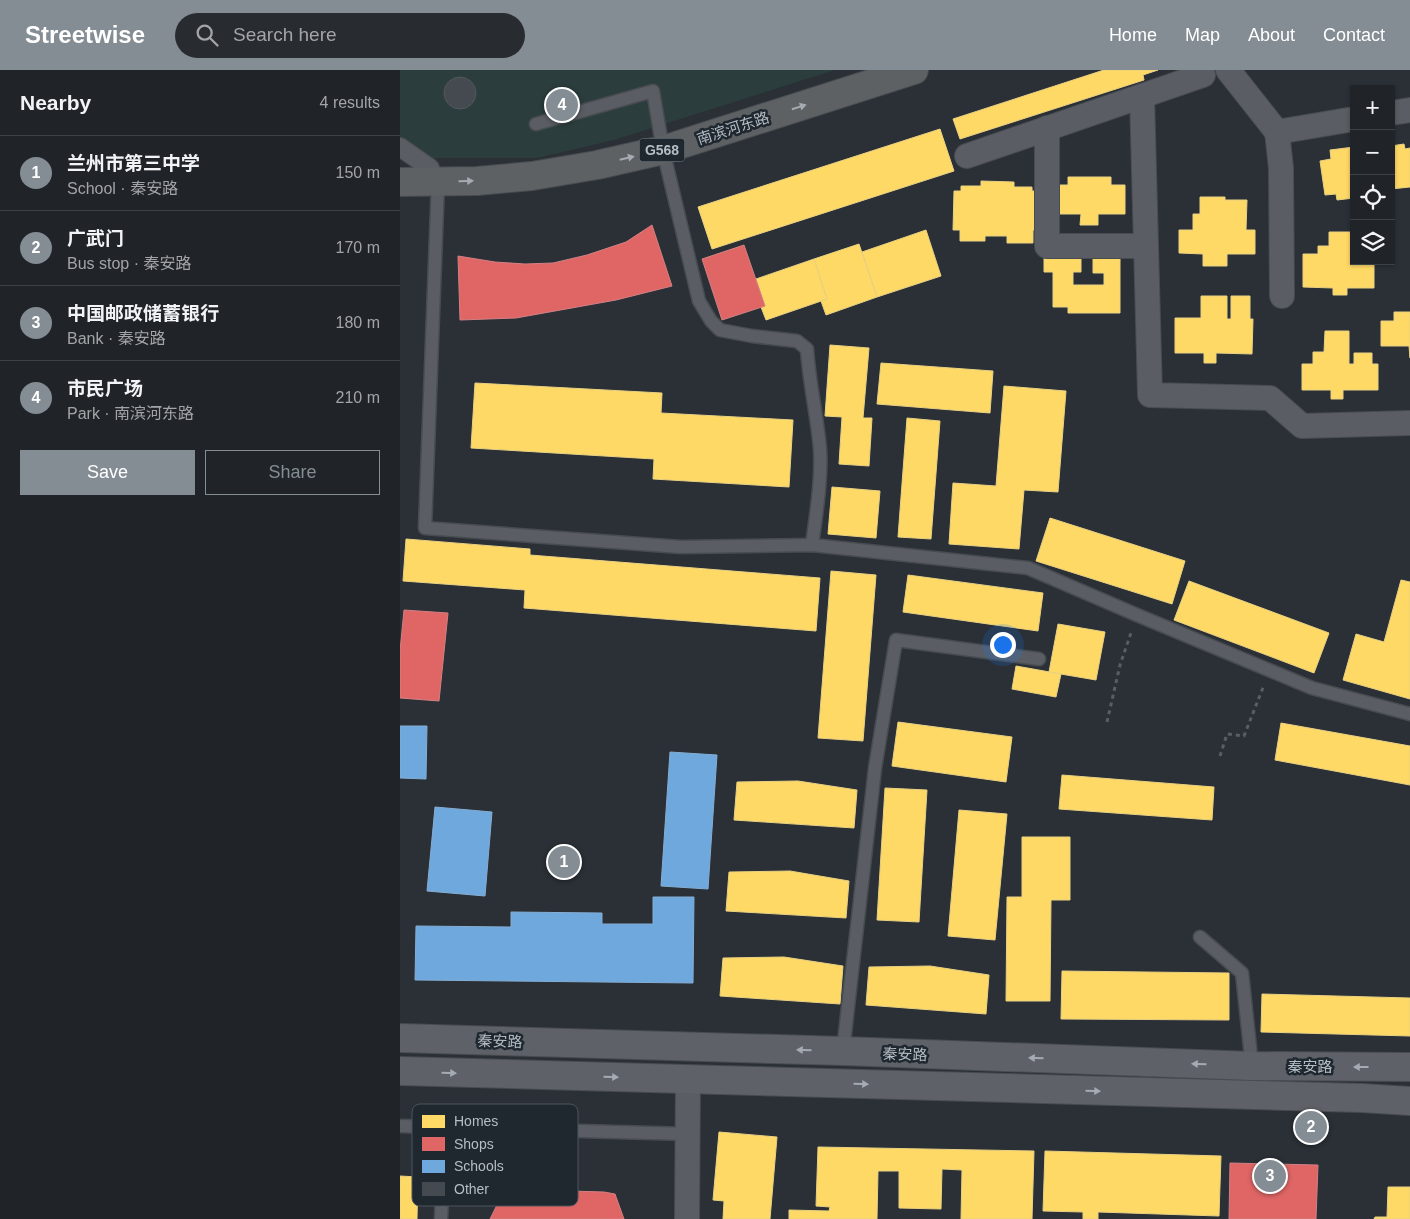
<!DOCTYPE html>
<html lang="en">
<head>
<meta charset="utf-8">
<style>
	:root { --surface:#202428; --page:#282c30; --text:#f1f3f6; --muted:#a2a4a8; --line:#3d4145; --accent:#848c94 }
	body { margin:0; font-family:Arial,"Noto Sans SC",sans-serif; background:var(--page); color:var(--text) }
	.controls { position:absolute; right:15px; top:15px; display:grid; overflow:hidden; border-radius:0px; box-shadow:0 1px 4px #0004 }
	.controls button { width:45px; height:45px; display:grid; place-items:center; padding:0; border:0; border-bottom:1px solid var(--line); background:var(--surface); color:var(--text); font:25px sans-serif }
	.you { position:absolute; left:602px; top:574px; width:18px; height:18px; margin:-12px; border:4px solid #fff; border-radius:50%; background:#1a73e8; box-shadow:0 0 0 8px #1a73e833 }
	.badge { display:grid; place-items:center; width:32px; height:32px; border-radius:50%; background:var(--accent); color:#fff; font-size:16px; font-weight:700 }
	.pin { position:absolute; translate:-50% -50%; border:2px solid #fff; box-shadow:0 1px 5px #0006 }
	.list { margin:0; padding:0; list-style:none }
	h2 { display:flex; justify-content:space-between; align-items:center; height:65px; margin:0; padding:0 20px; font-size:21px }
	h2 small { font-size:16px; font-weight:400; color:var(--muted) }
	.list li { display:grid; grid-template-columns:32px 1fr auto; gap:15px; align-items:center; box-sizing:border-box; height:75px; padding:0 20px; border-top:1px solid var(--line) }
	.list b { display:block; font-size:19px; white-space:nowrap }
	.list p { margin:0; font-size:16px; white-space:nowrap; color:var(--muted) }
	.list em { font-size:16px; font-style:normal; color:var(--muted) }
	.actions { display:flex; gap:10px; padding:15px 20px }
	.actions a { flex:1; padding:11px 0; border:1px solid var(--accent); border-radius:0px; text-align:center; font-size:18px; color:var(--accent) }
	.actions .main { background:var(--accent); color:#fff }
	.icon { flex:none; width:28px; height:28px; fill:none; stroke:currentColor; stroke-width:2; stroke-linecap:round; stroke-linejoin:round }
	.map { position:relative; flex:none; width:1010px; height:1149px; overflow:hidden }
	header { display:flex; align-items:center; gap:30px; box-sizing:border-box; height:70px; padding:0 25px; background:var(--accent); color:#fff }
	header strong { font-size:24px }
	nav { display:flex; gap:28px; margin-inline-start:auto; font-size:18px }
	.search { width:350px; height:45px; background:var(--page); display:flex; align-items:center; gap:12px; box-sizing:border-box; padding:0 18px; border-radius:28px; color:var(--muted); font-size:19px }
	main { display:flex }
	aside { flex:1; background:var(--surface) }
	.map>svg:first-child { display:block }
</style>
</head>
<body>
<header>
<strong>Streetwise</strong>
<div class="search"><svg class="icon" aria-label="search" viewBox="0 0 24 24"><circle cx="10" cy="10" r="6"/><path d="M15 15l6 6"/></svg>Search here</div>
<nav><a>Home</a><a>Map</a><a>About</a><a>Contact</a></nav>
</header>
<main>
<aside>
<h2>Nearby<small>4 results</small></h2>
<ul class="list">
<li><span class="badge">1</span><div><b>兰州市第三中学</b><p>School · 秦安路</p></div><em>150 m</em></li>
<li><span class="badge">2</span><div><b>广武门</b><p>Bus stop · 秦安路</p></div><em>170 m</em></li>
<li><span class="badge">3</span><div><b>中国邮政储蓄银行</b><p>Bank · 秦安路</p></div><em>180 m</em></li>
<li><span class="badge">4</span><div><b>市民广场</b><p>Park · 南滨河东路</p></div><em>210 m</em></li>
</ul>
<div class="actions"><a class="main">Save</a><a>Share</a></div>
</aside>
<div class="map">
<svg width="1010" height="1149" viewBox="0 0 1010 1149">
	<rect width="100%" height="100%" fill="#2a3036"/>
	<!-- green -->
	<path fill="#2b3d3c" d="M 0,0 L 435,0 L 214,70 L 137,88 L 0,88 Z"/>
	<!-- homes -->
	<g fill="#ffd966" stroke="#e9d183">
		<path d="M 704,0 L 758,0 L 743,5 L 744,10 L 560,69 L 553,49 Z"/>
		<path d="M 540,59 L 554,101 L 312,179 L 298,137 Z"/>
		<path d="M 1004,74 L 1005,79 L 1010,78 L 1010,117 L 991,119 L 991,76 Z"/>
		<path d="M 954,77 L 954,128 L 937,130 L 936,124 L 925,125 L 920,91 L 931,89 L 930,80 Z"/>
		<path d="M 668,107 L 711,107 L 711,115 L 725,115 L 725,144 L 698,144 L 698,155 L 680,155 L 681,144 L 654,144 L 654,115 L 668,115 Z"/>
		<path d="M 581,111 L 614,112 L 614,117 L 632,117 L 632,121 L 641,121 L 641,160 L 633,160 L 633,173 L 607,173 L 607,166 L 585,166 L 585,171 L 560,171 L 560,160 L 553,160 L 554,121 L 561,121 L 561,116 L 581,116 Z"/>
		<path d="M 800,127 L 825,127 L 825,130 L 847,130 L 846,160 L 855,160 L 855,184 L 827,184 L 827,196 L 803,196 L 803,184 L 779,183 L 779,160 L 793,160 L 793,144 L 800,144 Z"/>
		<path d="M 526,160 L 541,206 L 477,227 L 462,182 Z"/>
		<path d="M 929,162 L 953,162 L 954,191 L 974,191 L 974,218 L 947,218 L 947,225 L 933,225 L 933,218 L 903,217 L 903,184 L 918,184 L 918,176 L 929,176 Z"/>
		<path d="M 459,174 L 477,227 L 426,245 L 421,231 L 427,229 L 414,189 Z"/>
		<path d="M 644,185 L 681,185 L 681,202 L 673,202 L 673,215 L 704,215 L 704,203 L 693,203 L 693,186 L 720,186 L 720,243 L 668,243 L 668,237 L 653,237 L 653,202 L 644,202 Z"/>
		<path d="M 414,189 L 427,229 L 366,250 L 361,237 L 365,236 L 356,209 Z"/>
		<path d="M 801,226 L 827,226 L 827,249 L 831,249 L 831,226 L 850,226 L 850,249 L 853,249 L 852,284 L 816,283 L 816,293 L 804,293 L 804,283 L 775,283 L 775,248 L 801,248 Z"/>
		<path d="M 994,242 L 1010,242 L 1010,288 L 1009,276 L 981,276 L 981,251 L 994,251 Z"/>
		<path d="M 925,261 L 949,261 L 949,294 L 954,294 L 954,283 L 972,283 L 972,294 L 978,294 L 978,320 L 943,320 L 943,329 L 931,329 L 931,320 L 902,320 L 902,294 L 913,294 L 913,282 L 924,282 Z"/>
		<path d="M 430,275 L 469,278 L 463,348 L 472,348 L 469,396 L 439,394 L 442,347 L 425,346 Z"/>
		<path d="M 481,293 L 593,301 L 590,343 L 477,334 Z"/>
		<path d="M 75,313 L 262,323 L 261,343 L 393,350 L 389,417 L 253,409 L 254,389 L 71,378 Z"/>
		<path d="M 604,316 L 666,321 L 658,422 L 624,420 L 619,479 L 549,474 L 553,413 L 596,416 Z"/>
		<path d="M 507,348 L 540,351 L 531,469 L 498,467 Z"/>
		<path d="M 432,417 L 480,421 L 476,468 L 428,464 Z"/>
		<path d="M 650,448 L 785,491 L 772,534 L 636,491 Z"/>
		<path d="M 6,469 L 130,479 L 130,485 L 420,508 L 416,561 L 124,538 L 125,520 L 3,511 Z"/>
		<path d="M 431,501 L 476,505 L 463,671 L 418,668 Z"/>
		<path d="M 508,505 L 643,523 L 638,561 L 503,542 Z"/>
		<path d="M 1001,510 L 1010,512 L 1010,629 L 943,610 L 956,564 L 984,572 Z"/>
		<path d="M 789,511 L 929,563 L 914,603 L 774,550 Z"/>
		<path d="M 658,554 L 705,562 L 696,610 L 649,602 Z"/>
		<path d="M 616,596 L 661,604 L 656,627 L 612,619 Z"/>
		<path d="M 498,652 L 612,667 L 606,712 L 492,696 Z"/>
		<path d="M 881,653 L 1010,676 L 1010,715 L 875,690 Z"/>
		<path d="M 662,705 L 814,717 L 812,750 L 659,739 Z"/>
		<path d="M 398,711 L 457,720 L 454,758 L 334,750 L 337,712 Z"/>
		<path d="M 485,718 L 527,720 L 519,852 L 477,850 Z"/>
		<path d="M 559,740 L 607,744 L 595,870 L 548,866 Z"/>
		<path d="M 622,767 L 670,767 L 670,830 L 651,830 L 650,931 L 606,931 L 607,827 L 622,827 Z"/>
		<path d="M 390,801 L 449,811 L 446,848 L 326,841 L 329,802 Z"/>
		<path d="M 384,887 L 443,896 L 440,934 L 320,926 L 323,888 Z"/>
		<path d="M 530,896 L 589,905 L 586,944 L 466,935 L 469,897 Z"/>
		<path d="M 662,901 L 829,903 L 829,950 L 661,949 Z"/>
		<path d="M 862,924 L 1010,928 L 1010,966 L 861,962 Z"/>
		<path d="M 319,1062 L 377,1067 L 370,1149 L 323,1149 L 324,1131 L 313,1130 Z"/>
		<path d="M 418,1077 L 634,1081 L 632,1149 L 561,1149 L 562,1100 L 542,1099 L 541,1139 L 499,1138 L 499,1101 L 478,1101 L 477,1149 L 389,1149 L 389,1140 L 429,1141 L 430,1137 L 416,1136 Z"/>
		<path d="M 645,1081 L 821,1086 L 819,1146 L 698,1142 L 698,1149 L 683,1149 L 683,1142 L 643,1141 Z"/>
		<path d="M 0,1106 L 18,1107 L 17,1149 L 0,1149 Z"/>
		<path d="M 988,1117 L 1010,1117 L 1010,1149 L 974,1149 L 975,1147 L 987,1147 Z"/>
	</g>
	<!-- shops -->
	<g fill="#e06666" stroke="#d38083">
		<path d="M 252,155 L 272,216 L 216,230 L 116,248 L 60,250 L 58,186 L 95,192 L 125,194 L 153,193 L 187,185 L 226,172 Z"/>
		<path d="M 344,175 L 365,236 L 322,250 L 302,189 Z"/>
		<path d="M 4,540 L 48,543 L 39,631 L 0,628 L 0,581 Z"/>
		<path d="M 830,1093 L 918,1095 L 916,1149 L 829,1149 Z"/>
		<path d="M 105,1119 L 204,1122 L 215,1124 L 224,1149 L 90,1149 Z"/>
	</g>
	<!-- schools -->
	<g fill="#6fa8dc" stroke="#84aed5">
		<path d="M 0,656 L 27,656 L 26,709 L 0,708 Z"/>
		<path d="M 270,682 L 317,685 L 308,819 L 261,816 Z"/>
		<path d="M 35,737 L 92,742 L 85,826 L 27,821 Z"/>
		<path d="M 253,827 L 294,827 L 293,913 L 15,910 L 16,856 L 111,857 L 111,842 L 202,843 L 202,854 L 253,854 Z"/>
	</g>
	<!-- building -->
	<circle fill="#444a4f" stroke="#52585d" cx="60" cy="23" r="16"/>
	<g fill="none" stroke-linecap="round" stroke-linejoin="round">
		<defs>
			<g id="service">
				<path d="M 136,54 L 253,21 L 263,80 L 299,231 L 311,251 L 320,260 L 352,266 L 397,271 L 407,279 C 409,312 417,345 420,379 C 422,409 416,445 412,475"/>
				<path d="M 38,112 L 25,458 L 281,477 L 412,475 L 628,498 L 737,545 L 912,618 L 1010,644"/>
				<path d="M 800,867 L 842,903 L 852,996"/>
				<path d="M 443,981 L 475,698 L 496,570 L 639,589"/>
				<path d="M 0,1056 L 288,1064"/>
				<path d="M 41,1149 L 45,1058"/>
			</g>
			<path id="pedestrian" d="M 0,77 L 30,98"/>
			<g id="minor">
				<path d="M 801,0 L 803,5 L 742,26 L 750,325 L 870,328 L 902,356 L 1010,353"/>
				<path d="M 828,0 L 877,62 L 954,49"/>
				<path d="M 991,43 L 1010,40"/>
				<path d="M 647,58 L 647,176 L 746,176"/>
				<path d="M 877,62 L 881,98 L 882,226"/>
				<path d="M 567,86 L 742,26"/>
				<path d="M 287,1149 L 288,1009"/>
			</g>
			<g id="secondary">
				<path d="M 0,968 L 443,981 L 852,996 L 1010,997"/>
				<path d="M 0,1001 L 962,1028 L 1010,1031"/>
			</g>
			<path id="trunk" d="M 0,112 L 77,111 L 132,106 L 197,95 L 263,80 L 514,0"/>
		</defs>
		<!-- service casing -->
		<use href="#service" stroke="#484c51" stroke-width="15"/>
		<!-- pedestrian casing -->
		<use href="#pedestrian" stroke="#484c51" stroke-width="20"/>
		<!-- minor casing -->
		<use href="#minor" stroke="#484c51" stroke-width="26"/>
		<!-- secondary casing -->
		<use href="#secondary" stroke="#484c51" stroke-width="30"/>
		<!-- trunk casing -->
		<use href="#trunk" stroke="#474c51" stroke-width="30"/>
		<!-- path -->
		<g stroke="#595e62" stroke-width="3" stroke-dasharray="4 4" stroke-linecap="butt">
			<path d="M 707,652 L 720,595 L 732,560"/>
			<path d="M 820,686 L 827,664 L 844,666 L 864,615"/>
		</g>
		<!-- service -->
		<use href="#service" stroke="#5a5e64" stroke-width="12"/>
		<!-- pedestrian -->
		<use href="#pedestrian" stroke="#5a5e64" stroke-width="18"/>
		<!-- minor -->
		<use href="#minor" stroke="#5a5e64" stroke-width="24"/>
		<!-- secondary -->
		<use href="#secondary" stroke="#5e6268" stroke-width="28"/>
		<!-- trunk -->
		<use href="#trunk" stroke="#5e6164" stroke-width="28"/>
	</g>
	<!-- one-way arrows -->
	<defs><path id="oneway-solid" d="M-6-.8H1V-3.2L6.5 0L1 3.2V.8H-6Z" transform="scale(1.25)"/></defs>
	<g fill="#a4abb2">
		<use href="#oneway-solid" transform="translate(399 37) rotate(-18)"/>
		<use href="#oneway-solid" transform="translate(227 88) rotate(-13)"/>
		<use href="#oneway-solid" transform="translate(66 111) rotate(-2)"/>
	</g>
	<g fill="#a4abb3">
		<use href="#oneway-solid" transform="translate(404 980) rotate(-178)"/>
		<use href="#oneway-solid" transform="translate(636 988) rotate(-178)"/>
		<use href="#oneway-solid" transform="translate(799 994) rotate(-178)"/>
		<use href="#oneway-solid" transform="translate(961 997) rotate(-180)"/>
		<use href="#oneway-solid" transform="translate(49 1003) rotate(2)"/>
		<use href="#oneway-solid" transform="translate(211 1007) rotate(2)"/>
		<use href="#oneway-solid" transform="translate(461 1014) rotate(2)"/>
		<use href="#oneway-solid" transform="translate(693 1021) rotate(2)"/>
	</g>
	<g text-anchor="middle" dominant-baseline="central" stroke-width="5" stroke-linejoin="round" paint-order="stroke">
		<!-- shield labels -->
		<rect fill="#1f272f" stroke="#889099" stroke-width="1" x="239.5" y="68.5" width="45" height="23" rx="4"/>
		<g font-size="14" font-weight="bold" fill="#b5bdc6">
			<text x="262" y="80">G568</text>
		</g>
		<!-- street labels -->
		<g font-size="15" fill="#b5bdc6" stroke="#1f272f">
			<text transform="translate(333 58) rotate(-18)">南滨河东路</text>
			<text transform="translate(100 971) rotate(2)">秦安路</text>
			<text transform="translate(505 984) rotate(2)">秦安路</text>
			<text x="910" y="996">秦安路</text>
		</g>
	</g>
	<!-- legend -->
	<rect x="12" y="1034" width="166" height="102" rx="8" fill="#1f272f" stroke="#4c545c" stroke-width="1"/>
	<rect x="22" y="1045" width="23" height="13" fill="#ffd966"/>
	<rect x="22" y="1067" width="23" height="14" fill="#e06666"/>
	<rect x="22" y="1090" width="23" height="13" fill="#6fa8dc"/>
	<rect x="22" y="1112" width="23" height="14" fill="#444a4f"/>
	<g font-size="14" fill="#b5bdc6">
		<text x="54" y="1056">Homes</text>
		<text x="54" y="1079">Shops</text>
		<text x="54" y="1101">Schools</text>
		<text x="54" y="1124">Other</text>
	</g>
</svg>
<div class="controls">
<button>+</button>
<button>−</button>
<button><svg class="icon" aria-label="locate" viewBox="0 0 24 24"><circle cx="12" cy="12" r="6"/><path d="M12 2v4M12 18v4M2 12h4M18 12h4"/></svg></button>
<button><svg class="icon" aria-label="layers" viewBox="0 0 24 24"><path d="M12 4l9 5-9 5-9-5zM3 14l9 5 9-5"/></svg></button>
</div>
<div class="you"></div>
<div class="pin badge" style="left:164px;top:792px">1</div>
<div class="pin badge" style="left:911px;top:1057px">2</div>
<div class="pin badge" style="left:870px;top:1106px">3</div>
<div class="pin badge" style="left:162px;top:35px">4</div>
</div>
</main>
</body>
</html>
